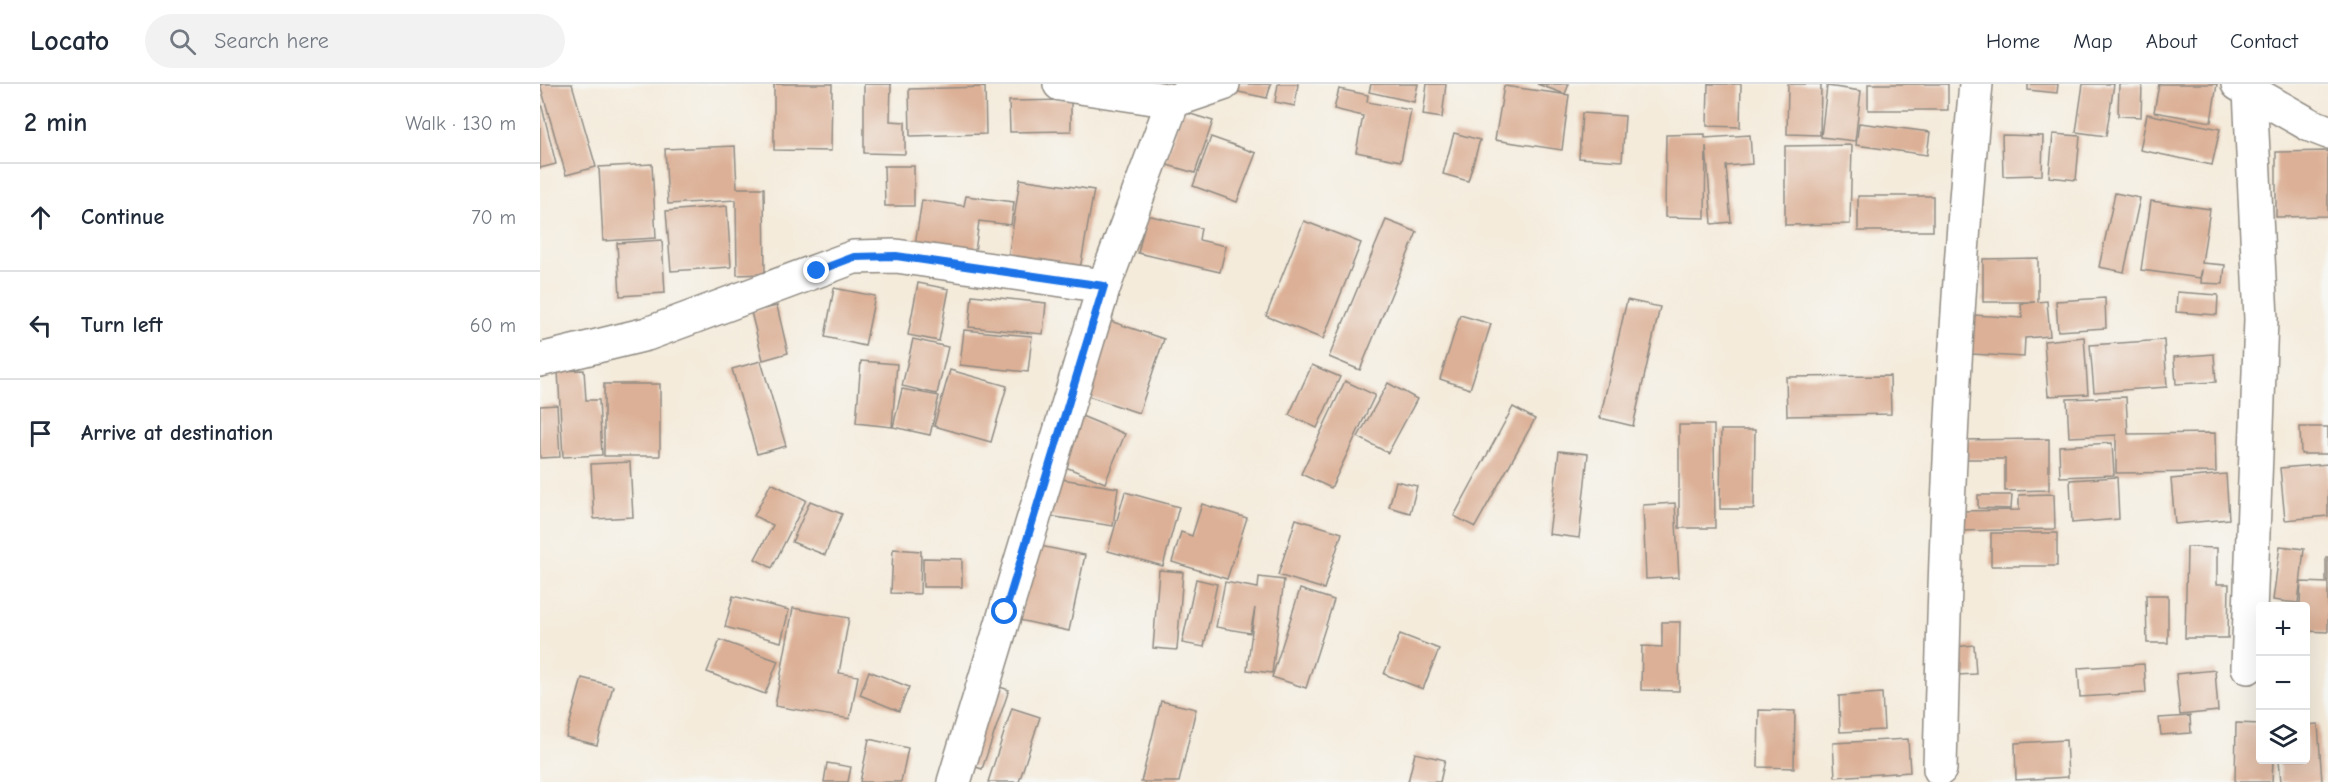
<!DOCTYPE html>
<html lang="en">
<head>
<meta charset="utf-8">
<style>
	:root { --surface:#fff; --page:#f2f2f3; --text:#1f2937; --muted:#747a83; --line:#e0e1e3 }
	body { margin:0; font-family:"Comic Neue",sans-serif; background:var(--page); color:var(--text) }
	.controls { position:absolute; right:18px; bottom:18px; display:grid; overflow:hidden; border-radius:6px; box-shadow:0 6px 24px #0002 }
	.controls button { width:54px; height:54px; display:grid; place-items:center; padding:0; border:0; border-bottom:2px solid var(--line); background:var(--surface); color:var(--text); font:30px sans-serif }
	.stop { position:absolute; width:18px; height:18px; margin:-14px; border:4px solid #1a73e8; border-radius:50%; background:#fff }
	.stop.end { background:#1a73e8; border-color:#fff; box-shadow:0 2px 6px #0008 }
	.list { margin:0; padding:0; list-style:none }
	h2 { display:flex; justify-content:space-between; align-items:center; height:78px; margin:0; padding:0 24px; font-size:26px }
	h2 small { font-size:20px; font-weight:400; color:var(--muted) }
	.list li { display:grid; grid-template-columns:39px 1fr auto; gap:18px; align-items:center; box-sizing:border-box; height:108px; padding:0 24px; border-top:2px solid var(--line) }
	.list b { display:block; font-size:22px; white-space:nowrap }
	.list em { font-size:20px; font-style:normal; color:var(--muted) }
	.icon { flex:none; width:33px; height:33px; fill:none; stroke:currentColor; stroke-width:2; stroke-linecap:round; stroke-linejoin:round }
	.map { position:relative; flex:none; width:1788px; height:698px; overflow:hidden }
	header { display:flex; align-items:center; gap:36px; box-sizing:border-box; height:84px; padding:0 30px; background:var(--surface); border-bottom:2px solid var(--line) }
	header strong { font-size:28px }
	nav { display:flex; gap:33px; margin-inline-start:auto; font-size:21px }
	.search { width:420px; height:54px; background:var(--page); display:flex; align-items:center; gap:15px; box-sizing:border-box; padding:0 21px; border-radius:33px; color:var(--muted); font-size:22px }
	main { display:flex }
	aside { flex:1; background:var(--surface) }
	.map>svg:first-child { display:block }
</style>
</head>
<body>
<header>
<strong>Locato</strong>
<div class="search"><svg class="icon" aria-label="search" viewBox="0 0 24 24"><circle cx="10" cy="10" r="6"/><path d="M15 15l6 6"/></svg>Search here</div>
<nav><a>Home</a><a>Map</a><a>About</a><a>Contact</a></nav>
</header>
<main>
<aside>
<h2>2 min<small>Walk · 130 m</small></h2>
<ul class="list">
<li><svg class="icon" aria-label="ahead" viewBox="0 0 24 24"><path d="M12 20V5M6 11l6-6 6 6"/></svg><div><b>Continue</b></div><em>70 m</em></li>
<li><svg class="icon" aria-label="left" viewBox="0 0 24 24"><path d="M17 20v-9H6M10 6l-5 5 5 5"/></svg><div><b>Turn left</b></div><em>60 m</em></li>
<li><svg class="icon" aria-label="arrive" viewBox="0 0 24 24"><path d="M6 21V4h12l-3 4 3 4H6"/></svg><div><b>Arrive at destination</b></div></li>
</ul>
</aside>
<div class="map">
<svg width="1788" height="698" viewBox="0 0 1788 698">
	<rect width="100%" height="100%" fill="#f6f6f2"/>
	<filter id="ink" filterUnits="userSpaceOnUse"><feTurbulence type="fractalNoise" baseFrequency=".0167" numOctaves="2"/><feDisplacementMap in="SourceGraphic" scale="12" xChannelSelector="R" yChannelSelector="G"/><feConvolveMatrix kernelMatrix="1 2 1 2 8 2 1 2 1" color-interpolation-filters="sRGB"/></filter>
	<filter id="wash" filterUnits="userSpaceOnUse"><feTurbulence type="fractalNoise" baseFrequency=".008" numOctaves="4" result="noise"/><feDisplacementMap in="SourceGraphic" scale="24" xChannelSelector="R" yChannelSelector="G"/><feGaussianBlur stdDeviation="1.35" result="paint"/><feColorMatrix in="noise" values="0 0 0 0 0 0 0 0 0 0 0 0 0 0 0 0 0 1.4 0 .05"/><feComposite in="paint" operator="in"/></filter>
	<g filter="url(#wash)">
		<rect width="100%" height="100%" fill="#f4ebdb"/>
		<g id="blocks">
			<!-- building -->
			<g fill="#dcb096">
				<path d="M 0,0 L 32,0 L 56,83 L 26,91 Z"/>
				<path d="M 234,0 L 292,0 L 291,67 L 234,66 Z"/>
				<path d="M 324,0 L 351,0 L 350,37 L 365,38 L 365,70 L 324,69 Z"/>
				<path d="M 681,0 L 731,0 L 727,14 L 680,4 Z"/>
				<path d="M 738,0 L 758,0 L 755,22 L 735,18 Z"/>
				<path d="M 831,0 L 878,0 L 874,18 L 829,8 Z"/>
				<path d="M 887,0 L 906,0 L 902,34 L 883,31 Z"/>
				<path d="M 997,0 L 1029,0 L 1025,10 Z"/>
				<path d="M 1168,0 L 1201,0 L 1200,43 L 1167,42 Z"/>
				<path d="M 1248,0 L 1281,0 L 1280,51 L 1247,50 Z"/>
				<rect x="1328" y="0" width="80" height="26"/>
				<path d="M 1488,0 L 1518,0 L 1517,9 L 1488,6 Z"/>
				<path d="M 1543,0 L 1574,0 L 1566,52 L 1536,48 Z"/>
				<path d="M 1579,0 L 1602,0 L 1601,33 L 1578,32 Z"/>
				<path d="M 1619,0 L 1677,0 L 1671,38 L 1614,28 Z"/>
				<path d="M 964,2 L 1029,11 L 1022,66 L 955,56 Z"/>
				<path d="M 1287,2 L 1321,7 L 1315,57 L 1281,53 Z"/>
				<path d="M 445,3 L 446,50 L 370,52 L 369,5 Z"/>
				<path d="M 799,5 L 828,11 L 827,18 L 871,26 L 861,77 L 816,68 L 823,32 L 794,25 Z"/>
				<path d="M 0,15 L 16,80 L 0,84 Z"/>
				<path d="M 531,16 L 531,47 L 470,48 L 469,17 Z"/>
				<path d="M 641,27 L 673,37 L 655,89 L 624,80 Z"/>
				<path d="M 1042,29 L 1085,32 L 1082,77 L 1039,74 Z"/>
				<path d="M 1607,30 L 1680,45 L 1672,81 L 1600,66 Z"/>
				<path d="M 1319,39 L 1390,48 L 1387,71 L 1316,61 Z"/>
				<path d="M 914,49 L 940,56 L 928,97 L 903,90 Z"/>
				<path d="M 1165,50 L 1165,54 L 1210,51 L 1212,80 L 1186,82 L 1191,138 L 1172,140 L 1166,62 L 1165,134 L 1125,133 L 1126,51 Z"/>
				<path d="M 1513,50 L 1540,52 L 1536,96 L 1509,93 Z"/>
				<path d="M 1462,51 L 1503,52 L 1502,91 L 1463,92 Z"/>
				<path d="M 671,53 L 716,69 L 697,118 L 653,102 Z"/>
				<path d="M 1312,61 L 1310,140 L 1245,141 L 1245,62 Z"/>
				<path d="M 195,62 L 197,104 L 224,104 L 225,190 L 197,191 L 196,116 L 128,120 L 125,65 Z"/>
				<path d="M 1788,67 L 1788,132 L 1736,133 L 1736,68 Z"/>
				<path d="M 112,80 L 116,154 L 63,157 L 59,83 Z"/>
				<path d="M 344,82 L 374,82 L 374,122 L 345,122 Z"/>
				<path d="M 480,95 L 554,106 L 540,185 L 468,175 Z"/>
				<path d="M 1575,109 L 1600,114 L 1584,188 L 1559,183 Z"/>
				<path d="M 426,112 L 474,118 L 471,141 L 439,137 L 435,168 L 375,161 L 382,116 L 424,122 Z"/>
				<rect x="1318" y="112" width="75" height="35"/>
				<path d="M 1611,117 L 1670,125 L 1662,179 L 1685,181 L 1683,200 L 1661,199 L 1662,185 L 1660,194 L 1601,186 Z"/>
				<path d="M 187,122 L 191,183 L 131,187 L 126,127 Z"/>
				<path d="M 607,131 L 661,144 L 659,156 L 686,162 L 680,188 L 598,169 Z"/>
				<path d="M 846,136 L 877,148 L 820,286 L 789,273 Z"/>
				<path d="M 764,137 L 821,159 L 783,255 L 726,232 Z"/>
				<path d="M 122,156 L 125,209 L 80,212 L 77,159 Z"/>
				<path d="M 1498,174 L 1498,218 L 1507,217 L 1510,252 L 1485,254 L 1484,273 L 1414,269 L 1417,230 L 1482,234 L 1481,220 L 1495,218 L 1443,218 L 1443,175 Z"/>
				<path d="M 378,199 L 409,205 L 399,257 L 368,251 Z"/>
				<path d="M 294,204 L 335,212 L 325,262 L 285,253 Z"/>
				<path d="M 1637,208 L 1678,211 L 1677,231 L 1636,228 Z"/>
				<path d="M 432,211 L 506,219 L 503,250 L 429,243 Z"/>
				<path d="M 1565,214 L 1566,244 L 1518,247 L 1516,217 Z"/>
				<path d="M 1087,216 L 1120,223 L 1093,342 L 1060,334 Z"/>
				<path d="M 237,222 L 248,269 L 223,276 L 211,228 Z"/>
				<path d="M 920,231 L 951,240 L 930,305 L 900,295 Z"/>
				<path d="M 564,235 L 624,255 L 599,329 L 539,309 Z"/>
				<path d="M 424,246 L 492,252 L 488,288 L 420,281 Z"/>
				<path d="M 1544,253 L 1548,310 L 1508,312 L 1504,257 Z"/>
				<path d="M 373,255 L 408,263 L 397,310 L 362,302 Z"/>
				<path d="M 1624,256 L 1627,303 L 1554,308 L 1550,261 Z"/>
				<path d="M 1674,270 L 1676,298 L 1636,300 L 1634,273 Z"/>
				<path d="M 221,277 L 246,362 L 217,370 L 192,285 Z"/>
				<path d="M 321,277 L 357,280 L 352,343 L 316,339 Z"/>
				<path d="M 772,281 L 800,293 L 777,344 L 749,331 Z"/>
				<path d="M 44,286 L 46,316 L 59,316 L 62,371 L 23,373 L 18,287 Z"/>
				<path d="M 410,286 L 467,302 L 451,358 L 394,342 Z"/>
				<path d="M 1350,292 L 1351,330 L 1247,332 L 1246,293 Z"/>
				<path d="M 805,297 L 835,311 L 791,404 L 761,390 Z"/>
				<path d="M 848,299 L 877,315 L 848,369 L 818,353 Z"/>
				<rect x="64" y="300" width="56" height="72"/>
				<path d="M 362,305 L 399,312 L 390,351 L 353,343 Z"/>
				<path d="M 1586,313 L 1588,350 L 1675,349 L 1676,388 L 1576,389 L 1576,351 L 1529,353 L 1527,315 Z"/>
				<path d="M 17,321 L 20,373 L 0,374 L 0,322 Z"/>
				<path d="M 973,323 L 995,335 L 935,443 L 914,432 Z"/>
				<path d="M 532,328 L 585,350 L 565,399 L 511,377 Z"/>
				<path d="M 1139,341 L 1174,341 L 1175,444 L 1139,444 Z"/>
				<path d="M 1760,343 L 1788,343 L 1788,370 L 1761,370 Z"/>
				<path d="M 1181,346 L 1215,346 L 1214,425 L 1180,425 Z"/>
				<path d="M 1509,355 L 1509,406 L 1465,407 L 1465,375 L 1418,375 L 1418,356 Z"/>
				<path d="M 1572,359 L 1574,391 L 1520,393 L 1519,362 Z"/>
				<path d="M 1019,367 L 1048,370 L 1039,454 L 1009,450 Z"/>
				<path d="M 90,378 L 93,433 L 54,435 L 51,380 Z"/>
				<path d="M 1788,380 L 1788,432 L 1745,436 L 1740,384 Z"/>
				<path d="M 1686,390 L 1689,435 L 1635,440 L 1631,395 Z"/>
				<path d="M 1577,393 L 1579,435 L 1532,439 L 1530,396 Z"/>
				<path d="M 515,394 L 578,404 L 573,442 L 509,432 Z"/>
				<path d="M 856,397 L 877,402 L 870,429 L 849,423 Z"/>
				<path d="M 231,399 L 266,416 L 232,484 L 215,475 L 233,441 L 214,432 Z"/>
				<path d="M 585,408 L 639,423 L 623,482 L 568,467 Z"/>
				<path d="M 1514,410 L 1515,445 L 1419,447 L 1419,427 L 1479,426 L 1479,411 Z"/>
				<path d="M 1438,411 L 1472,411 L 1471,425 L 1438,424 Z"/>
				<path d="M 270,417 L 302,430 L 285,471 L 252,458 Z"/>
				<path d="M 1135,419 L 1139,493 L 1106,495 L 1103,421 Z"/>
				<path d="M 662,420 L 707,434 L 687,495 L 632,478 L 641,448 L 652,452 Z"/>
				<path d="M 756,435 L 802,449 L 784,505 L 738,491 Z"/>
				<rect x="1451" y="449" width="66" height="33"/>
				<path d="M 495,461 L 545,471 L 529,547 L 479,536 Z"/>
				<path d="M 1740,462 L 1764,465 L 1758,519 L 1733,516 Z"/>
				<path d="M 1647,463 L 1677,464 L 1677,500 L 1689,500 L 1688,554 L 1645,554 Z"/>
				<path d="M 353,465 L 381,467 L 380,510 L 351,509 Z"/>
				<rect x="1786" y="473" width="2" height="24"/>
				<path d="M 383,474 L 422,475 L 422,503 L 383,503 Z"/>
				<path d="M 619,486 L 643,488 L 637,566 L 613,564 Z"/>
				<path d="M 719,493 L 744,496 L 732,589 L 707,586 L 715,524 L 710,549 L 676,543 L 685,498 L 718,504 Z"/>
				<path d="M 656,495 L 677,500 L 664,563 L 642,559 Z"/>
				<path d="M 1761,498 L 1788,499 L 1788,548 L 1766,547 L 1766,522 L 1760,522 Z"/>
				<path d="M 760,505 L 794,516 L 766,604 L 732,593 Z"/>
				<path d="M 1606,511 L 1628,511 L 1628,559 L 1607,559 Z"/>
				<path d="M 193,512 L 249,526 L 241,558 L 185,543 Z"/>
				<path d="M 253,524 L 309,534 L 299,589 L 318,592 L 310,635 L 235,622 Z"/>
				<path d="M 1122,538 L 1140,538 L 1139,607 L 1101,606 L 1102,562 L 1122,563 Z"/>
				<path d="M 860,550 L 899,565 L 883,605 L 844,590 Z"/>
				<path d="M 180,556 L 238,577 L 225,610 L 167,588 Z"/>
				<path d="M 1434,561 L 1436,590 L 1417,591 L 1414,563 Z"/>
				<path d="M 1604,580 L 1606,609 L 1540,613 L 1538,584 Z"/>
				<path d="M 1675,586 L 1678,627 L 1640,631 L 1636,590 Z"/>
				<path d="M 329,587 L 369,603 L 359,627 L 320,611 Z"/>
				<path d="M 42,594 L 73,602 L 57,661 L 26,653 Z"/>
				<path d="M 441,597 L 469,606 L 442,685 L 415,676 Z"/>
				<path d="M 1342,609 L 1344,646 L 1300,648 L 1299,612 Z"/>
				<path d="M 621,617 L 656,625 L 639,698 L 601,698 Z"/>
				<path d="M 472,624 L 500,633 L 479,698 L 448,698 Z"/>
				<path d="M 1219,626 L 1255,627 L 1254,684 L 1218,683 Z"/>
				<path d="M 1650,632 L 1651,649 L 1621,651 L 1619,634 Z"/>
				<path d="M 1696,639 L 1720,640 L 1720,676 L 1733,676 L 1732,698 L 1695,698 Z"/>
				<path d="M 1778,640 L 1782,698 L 1741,698 L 1739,676 L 1766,676 L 1766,641 Z"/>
				<path d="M 329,655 L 368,664 L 361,698 L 320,698 Z"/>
				<path d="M 1368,655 L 1370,688 L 1295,693 L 1293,659 Z"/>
				<path d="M 1526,656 L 1528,693 L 1476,696 L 1475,659 Z"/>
				<path d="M 875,669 L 905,676 L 900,698 L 868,698 Z"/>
				<path d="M 287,679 L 311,683 L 308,698 L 284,698 Z"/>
			</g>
		</g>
	</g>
	<g filter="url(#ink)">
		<use href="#blocks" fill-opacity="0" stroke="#908b83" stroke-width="1.5"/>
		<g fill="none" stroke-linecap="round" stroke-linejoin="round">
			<defs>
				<g id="minor">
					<path d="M 520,0 L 633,17 L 683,0"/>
					<path d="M 1698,0 L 1770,41 L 1788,48"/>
					<path d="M 0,276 L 107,250 L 314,173 L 356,172 L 564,202"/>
					<path d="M 1708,583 L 1721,235 L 1710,7"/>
					<path d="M 1400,685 C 1405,456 1414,228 1436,0"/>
					<path d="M 414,698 L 564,202 L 633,17"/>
				</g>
			</defs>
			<!-- minor casing -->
			<use href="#minor" stroke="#908b83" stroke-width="36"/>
			<!-- minor -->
			<use href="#minor" stroke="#fff" stroke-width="33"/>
		</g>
	</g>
	<g fill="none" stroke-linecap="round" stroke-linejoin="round" filter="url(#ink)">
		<!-- route -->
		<path stroke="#1a73e8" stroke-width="8" d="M 277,187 L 314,173 L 356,172 L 564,202 L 465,528"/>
	</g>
</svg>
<div class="controls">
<button>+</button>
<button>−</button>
<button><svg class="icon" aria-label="layers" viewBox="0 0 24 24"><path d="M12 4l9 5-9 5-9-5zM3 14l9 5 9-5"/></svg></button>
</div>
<div class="stop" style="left:465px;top:528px"></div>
<div class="stop end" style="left:277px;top:187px"></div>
</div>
</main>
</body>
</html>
